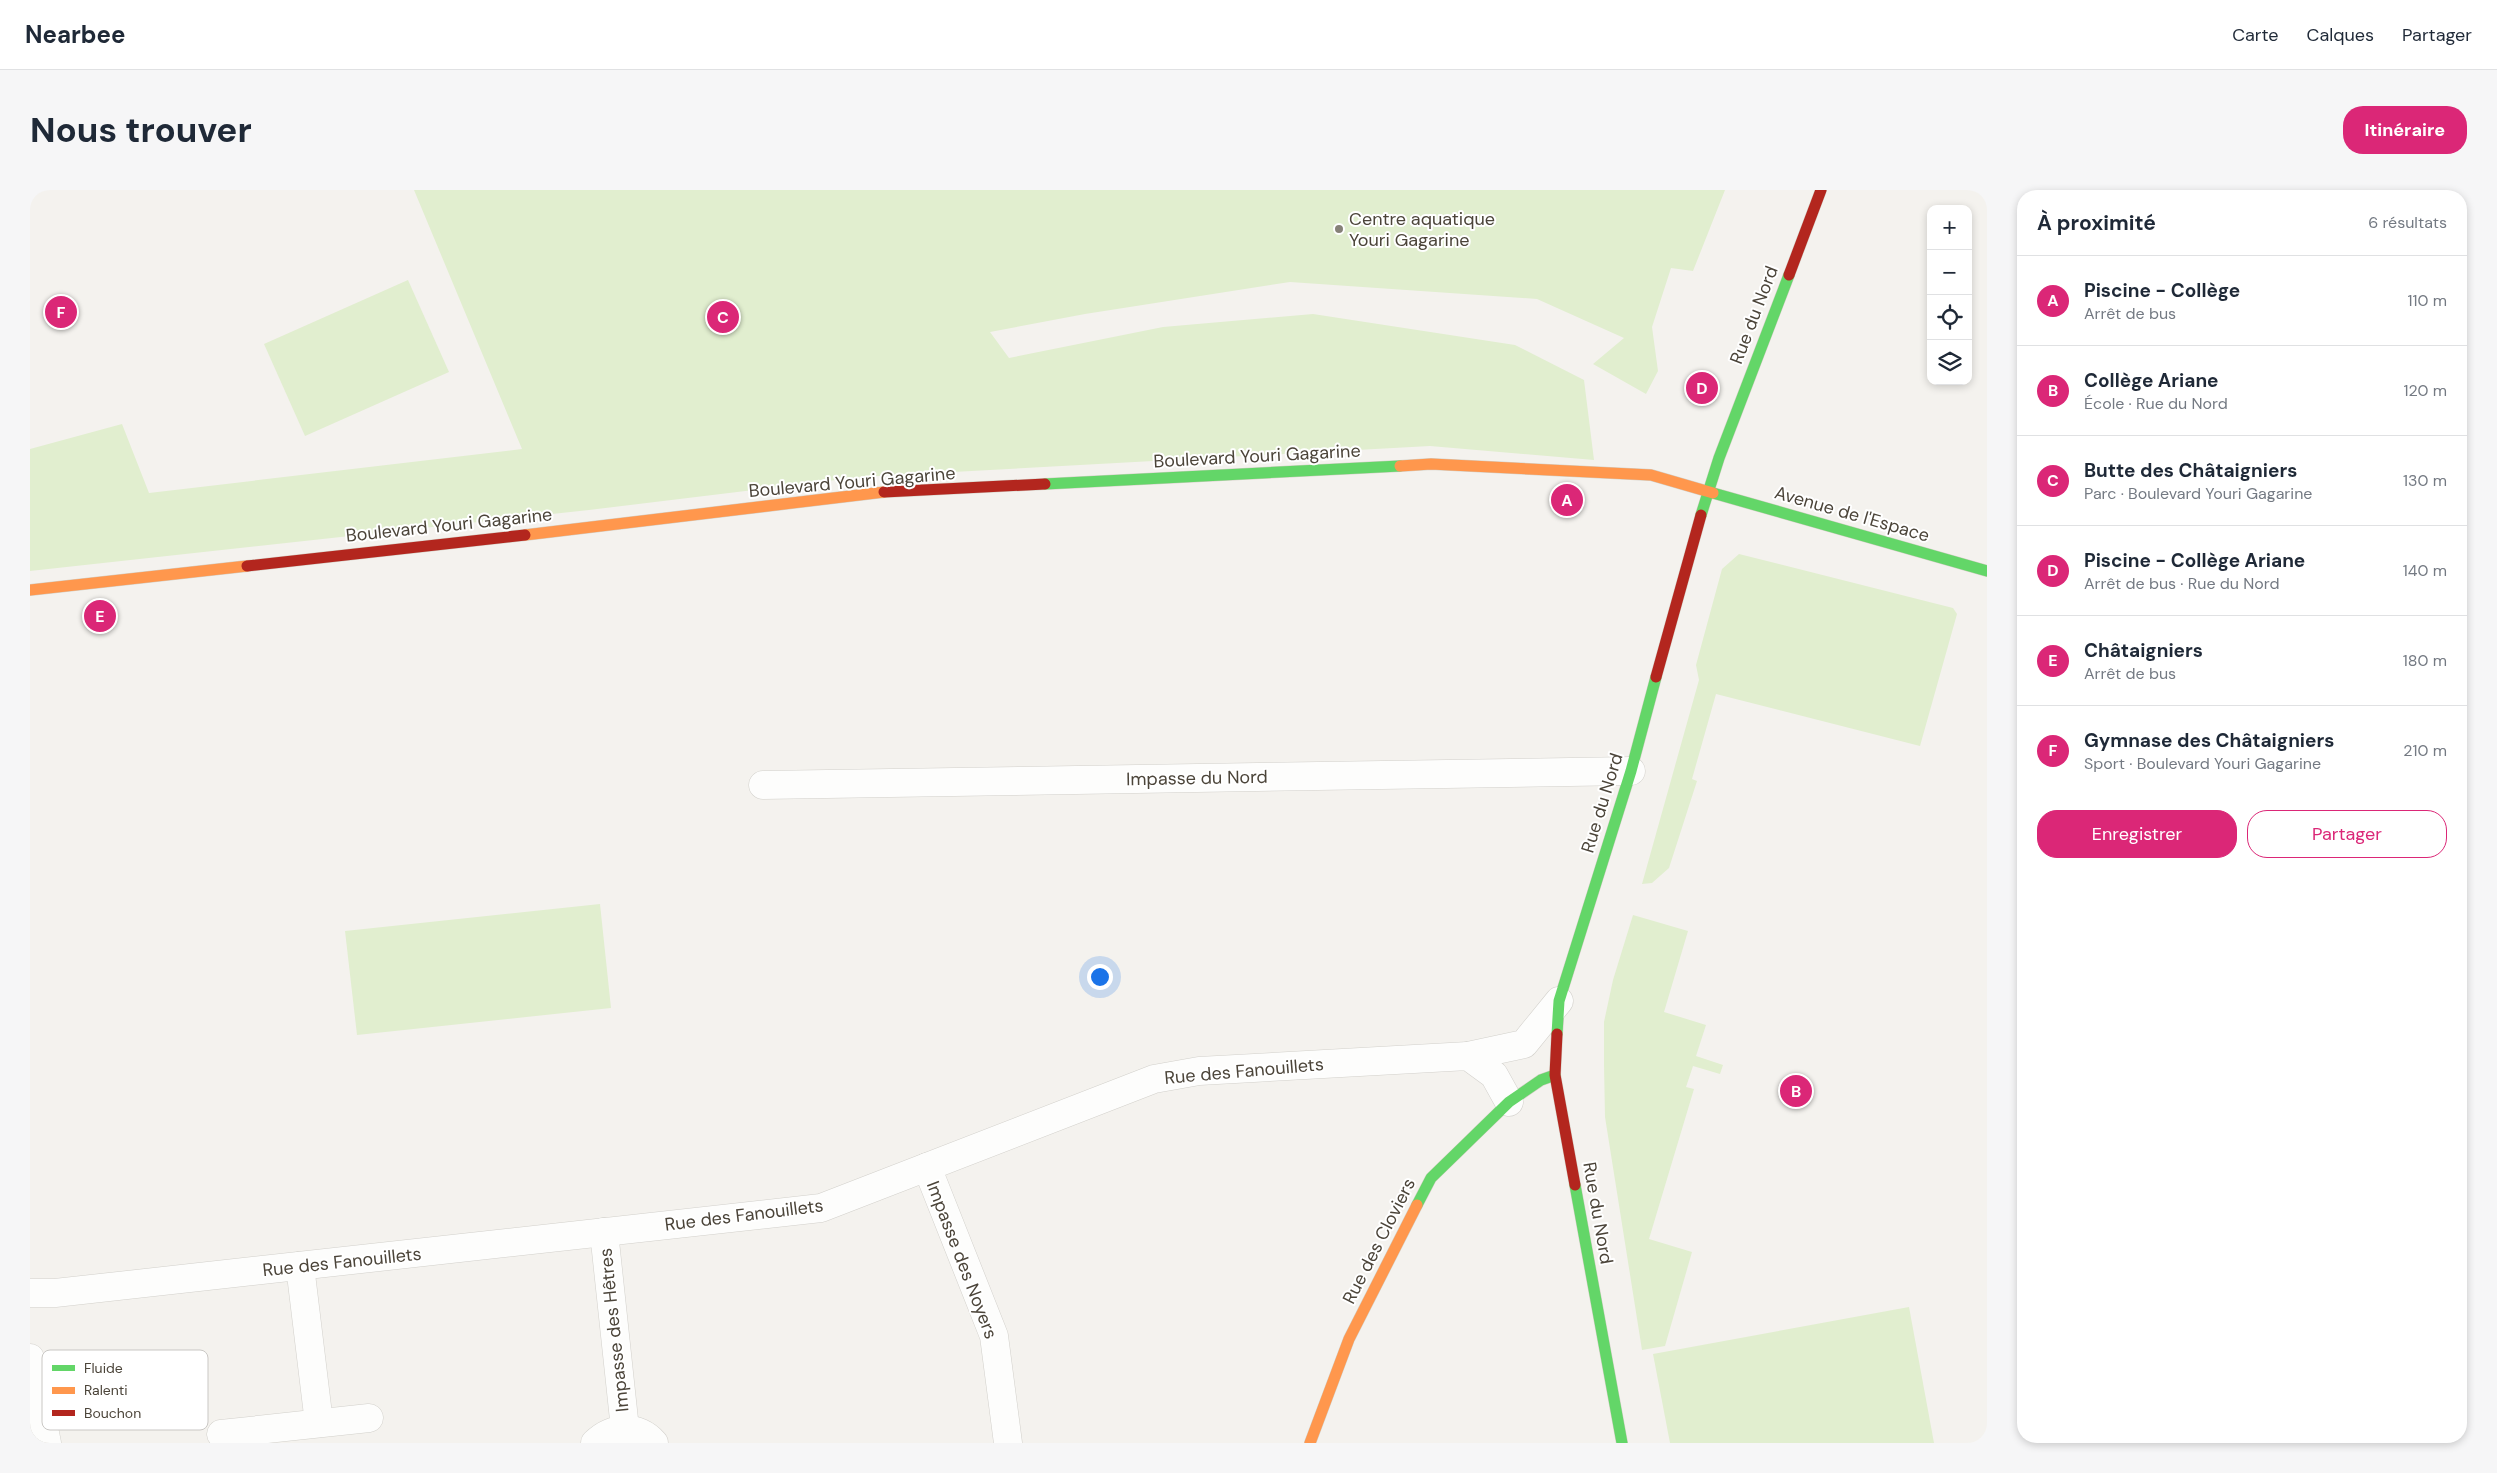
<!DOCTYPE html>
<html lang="fr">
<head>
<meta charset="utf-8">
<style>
	:root { --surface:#fff; --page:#f6f6f7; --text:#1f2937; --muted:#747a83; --line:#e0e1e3; --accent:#db2777 }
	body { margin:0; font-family:"DM Sans",sans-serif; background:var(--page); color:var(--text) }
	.controls { position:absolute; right:15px; top:15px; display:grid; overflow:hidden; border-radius:10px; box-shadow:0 2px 8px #0003 }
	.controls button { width:45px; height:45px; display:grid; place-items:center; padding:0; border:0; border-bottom:1px solid var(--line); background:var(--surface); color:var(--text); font:25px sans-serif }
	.you { position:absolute; left:1069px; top:786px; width:18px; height:18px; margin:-12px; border:4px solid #fff; border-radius:50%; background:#1a73e8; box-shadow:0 0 0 8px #1a73e833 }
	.badge { display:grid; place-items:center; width:32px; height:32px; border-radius:50%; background:var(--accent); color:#fff; font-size:16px; font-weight:700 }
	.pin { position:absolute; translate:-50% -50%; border:2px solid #fff; box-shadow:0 1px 5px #0006 }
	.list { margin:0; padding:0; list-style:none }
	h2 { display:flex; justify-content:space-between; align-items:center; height:65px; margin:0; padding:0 20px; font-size:21px }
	h2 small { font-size:16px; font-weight:400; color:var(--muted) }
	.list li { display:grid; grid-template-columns:32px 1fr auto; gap:15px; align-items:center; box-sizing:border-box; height:90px; padding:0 20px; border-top:1px solid var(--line) }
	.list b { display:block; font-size:19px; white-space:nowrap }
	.list p { margin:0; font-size:16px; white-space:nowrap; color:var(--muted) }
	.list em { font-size:16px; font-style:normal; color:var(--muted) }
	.actions { display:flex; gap:10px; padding:15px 20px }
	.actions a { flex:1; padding:11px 0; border:1px solid var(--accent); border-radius:20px; text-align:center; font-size:18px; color:var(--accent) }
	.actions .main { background:var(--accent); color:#fff }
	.icon { flex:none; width:28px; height:28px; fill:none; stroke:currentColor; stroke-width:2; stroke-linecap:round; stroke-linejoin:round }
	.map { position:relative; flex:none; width:1957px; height:1253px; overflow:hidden; border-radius:20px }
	header { display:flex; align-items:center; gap:30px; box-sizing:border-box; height:70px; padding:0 25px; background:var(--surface); border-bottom:1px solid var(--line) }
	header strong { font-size:24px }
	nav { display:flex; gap:28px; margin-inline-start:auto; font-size:18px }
	.intro { display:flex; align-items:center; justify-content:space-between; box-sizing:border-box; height:120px; padding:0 30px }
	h1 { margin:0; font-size:35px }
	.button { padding:12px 22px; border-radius:20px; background:var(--accent); color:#fff; font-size:18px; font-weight:700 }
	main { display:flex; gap:30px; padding:0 30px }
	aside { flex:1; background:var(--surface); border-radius:20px; box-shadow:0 2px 8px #0003 }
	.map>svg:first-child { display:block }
</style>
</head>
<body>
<header>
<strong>Nearbee</strong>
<nav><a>Carte</a><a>Calques</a><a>Partager</a></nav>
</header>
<div class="intro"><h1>Nous trouver</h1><a class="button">Itinéraire</a></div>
<main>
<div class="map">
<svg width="1957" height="1253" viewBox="0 0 1957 1253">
	<rect width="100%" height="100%" fill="#f4f2ee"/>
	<!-- green -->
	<g fill="#e1eecf">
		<path d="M 384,0 L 1695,0 L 1663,81 L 1641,78 L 1622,137 L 1628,181 L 1616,204 L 1563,174 L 1594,148 L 1507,109 L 1260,92 L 1055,124 L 960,142 L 979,168 L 1133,137 L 1283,124 L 1485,155 L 1554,190 L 1564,270 L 1400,256 L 830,287 L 559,320 L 0,381 L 0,259 L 92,234 L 119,303 L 492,259 Z"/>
		<path d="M 378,90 L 419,182 L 275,246 L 234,154 Z"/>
		<path d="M 1709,364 L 1923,418 L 1927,424 L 1890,556 L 1686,504 L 1662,589 L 1667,591 L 1639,678 L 1622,693 L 1612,694 L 1669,490 L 1666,475 L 1692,379 Z"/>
		<path d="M 570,714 L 581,818 L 327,845 L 315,741 Z"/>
		<path d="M 1603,725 L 1658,741 L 1634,822 L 1676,835 L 1666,866 L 1693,875 L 1690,884 L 1663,876 L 1656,897 L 1664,899 L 1619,1049 L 1662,1062 L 1635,1156 L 1612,1160 L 1575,927 L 1574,875 L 1574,832 L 1583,790 Z"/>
		<path d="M 1879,1117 L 1904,1253 L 1640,1253 L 1623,1164 Z"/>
	</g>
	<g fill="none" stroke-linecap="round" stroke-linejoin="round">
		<defs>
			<g id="street">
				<path d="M 733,595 L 1601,581"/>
				<path d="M 1438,866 L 1494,854 L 1529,811"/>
				<path d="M 897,977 L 964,1146 L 978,1253"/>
				<path d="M 574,1042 L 595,1239"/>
				<path d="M 270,1076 L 289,1233"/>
				<path d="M 0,1103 L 25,1103 L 791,1018 L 1124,889 L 1169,881 L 1438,866 L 1464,885 L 1479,912"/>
				<path d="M 0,1168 L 17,1253"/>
				<path d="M 191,1244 L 339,1228"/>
				<path d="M 565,1253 C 582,1236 608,1235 624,1253"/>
			</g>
			<g id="fast">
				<path d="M 1015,294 L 1370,276"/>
				<path d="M 1683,303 L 1957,381"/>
				<path d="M 1671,325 L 1689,268 L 1759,85"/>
				<path d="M 1527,844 L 1529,811 L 1601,581 L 1626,487"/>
				<path d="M 1545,995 L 1592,1253"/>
				<path d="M 1387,1015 L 1401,988 L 1479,912 L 1511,890 L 1525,885"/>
			</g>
			<g id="slow">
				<path d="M 1370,276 L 1401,274 L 1621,285 L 1683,303"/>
				<path d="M 495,345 L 854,302"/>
				<path d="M 0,400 L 217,376"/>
				<path d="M 1280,1253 L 1319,1149 L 1387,1015"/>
			</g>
			<g id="jam">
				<path d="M 1759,85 L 1791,0"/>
				<path d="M 854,302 L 1015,294"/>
				<path d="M 217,376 L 495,345"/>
				<path d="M 1626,487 L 1671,325"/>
				<path d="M 1527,844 L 1525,885 L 1545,995"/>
			</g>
		</defs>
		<!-- street casing -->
		<use href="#street" stroke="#d2d0cb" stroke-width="29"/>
		<!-- fast casing -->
		<use href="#fast" stroke="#d3cfc5" stroke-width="12"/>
		<!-- slow casing -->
		<use href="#slow" stroke="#d3cfc5" stroke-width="12"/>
		<!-- jam casing -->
		<use href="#jam" stroke="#d3cfc5" stroke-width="12"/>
		<!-- street -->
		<use href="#street" stroke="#fdfdfc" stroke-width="28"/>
		<!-- fast -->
		<use href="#fast" stroke="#63d668" stroke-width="11"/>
		<!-- slow -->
		<use href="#slow" stroke="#ff974d" stroke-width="11"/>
		<!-- jam -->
		<use href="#jam" stroke="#b3261e" stroke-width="11"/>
	</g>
	<!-- markers -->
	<circle fill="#868178" stroke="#fff" stroke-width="2" cx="1309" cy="39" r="5"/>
	<g text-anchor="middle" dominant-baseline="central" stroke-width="4" stroke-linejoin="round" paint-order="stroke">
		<!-- poi labels -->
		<g font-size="18" fill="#4b4439" stroke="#fff" text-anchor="start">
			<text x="1319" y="29">Centre aquatique<tspan x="1319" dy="21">Youri Gagarine</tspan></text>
		</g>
		<!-- street labels -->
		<g font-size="18" fill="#4b4439" stroke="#fff">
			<text transform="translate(1724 125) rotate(-69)">Rue du Nord</text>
			<text transform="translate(1227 266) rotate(-3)">Boulevard Youri Gagarine</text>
			<text transform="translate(822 292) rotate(-5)">Boulevard Youri Gagarine</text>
			<text transform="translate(1822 324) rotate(16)">Avenue de l'Espace</text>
			<text transform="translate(419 335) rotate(-6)">Boulevard Youri Gagarine</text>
			<text transform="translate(1167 588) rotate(-1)">Impasse du Nord</text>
			<text transform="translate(1572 613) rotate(-73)">Rue du Nord</text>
			<text transform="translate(1214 881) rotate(-5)">Rue des Fanouillets</text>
			<text transform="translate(1568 1023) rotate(80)">Rue du Nord</text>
			<text transform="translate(714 1025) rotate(-7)">Rue des Fanouillets</text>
			<text transform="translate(1349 1051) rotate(-63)">Rue des Cloviers</text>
			<text transform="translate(932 1070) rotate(69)">Impasse des Noyers</text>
			<text transform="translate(312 1072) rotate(-6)">Rue des Fanouillets</text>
			<text transform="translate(584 1140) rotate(-96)">Impasse des Hêtres</text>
		</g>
	</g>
	<!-- legend -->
	<rect x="12" y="1160" width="166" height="80" rx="8" fill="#fff" stroke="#c9c7c4" stroke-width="1"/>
	<rect x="22" y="1175" width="23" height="6" fill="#63d668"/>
	<rect x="22" y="1197" width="23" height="7" fill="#ff974d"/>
	<rect x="22" y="1220" width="23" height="6" fill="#b3261e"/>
	<g font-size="14" fill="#4b4439">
		<text x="54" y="1183">Fluide</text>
		<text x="54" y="1205">Ralenti</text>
		<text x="54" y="1228">Bouchon</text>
	</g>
</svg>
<div class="controls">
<button>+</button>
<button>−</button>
<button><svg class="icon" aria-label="locate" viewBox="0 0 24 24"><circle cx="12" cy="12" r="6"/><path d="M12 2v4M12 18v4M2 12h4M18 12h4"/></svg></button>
<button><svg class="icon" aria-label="layers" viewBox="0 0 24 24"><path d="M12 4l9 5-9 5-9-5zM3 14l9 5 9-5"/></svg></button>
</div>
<div class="you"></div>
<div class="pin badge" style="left:1537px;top:310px">A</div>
<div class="pin badge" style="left:1766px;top:901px">B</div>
<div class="pin badge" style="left:693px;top:127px">C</div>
<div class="pin badge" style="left:1672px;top:198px">D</div>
<div class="pin badge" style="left:70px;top:426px">E</div>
<div class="pin badge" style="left:31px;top:122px">F</div>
</div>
<aside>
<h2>À proximité<small>6 résultats</small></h2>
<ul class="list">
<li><span class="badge">A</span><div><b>Piscine - Collège</b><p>Arrêt de bus</p></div><em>110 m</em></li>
<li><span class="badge">B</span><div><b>Collège Ariane</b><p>École · Rue du Nord</p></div><em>120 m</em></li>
<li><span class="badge">C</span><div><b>Butte des Châtaigniers</b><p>Parc · Boulevard Youri Gagarine</p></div><em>130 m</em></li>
<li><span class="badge">D</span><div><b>Piscine - Collège Ariane</b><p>Arrêt de bus · Rue du Nord</p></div><em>140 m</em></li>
<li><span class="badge">E</span><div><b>Châtaigniers</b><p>Arrêt de bus</p></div><em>180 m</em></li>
<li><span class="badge">F</span><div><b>Gymnase des Châtaigniers</b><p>Sport · Boulevard Youri Gagarine</p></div><em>210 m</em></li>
</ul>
<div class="actions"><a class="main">Enregistrer</a><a>Partager</a></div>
</aside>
</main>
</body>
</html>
